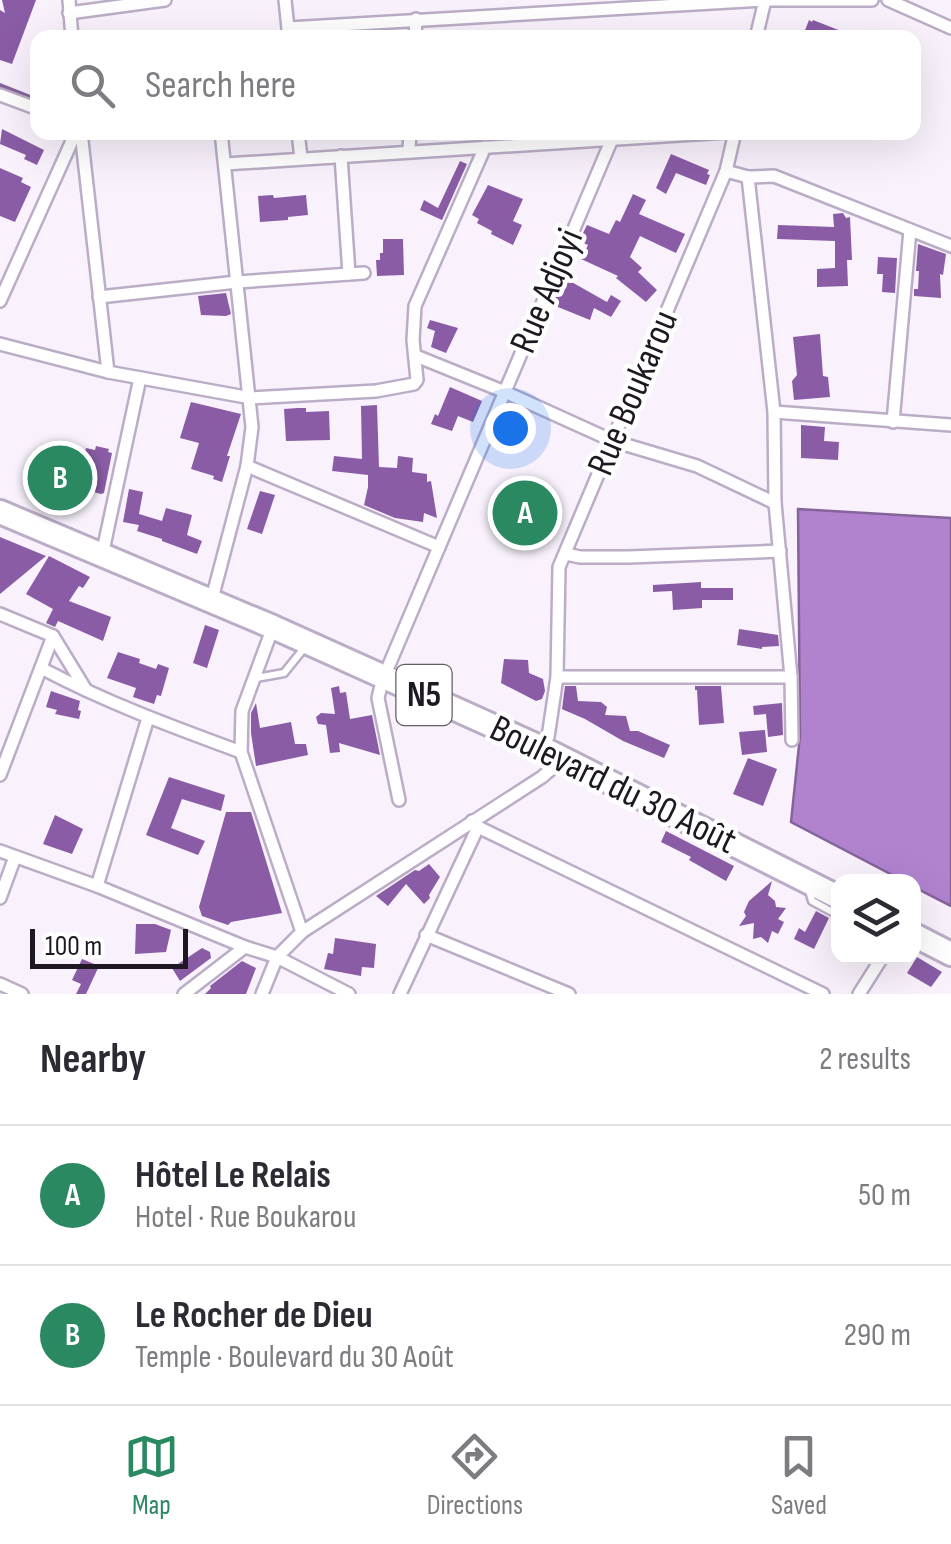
<!DOCTYPE html>
<html lang="en">
<head>
<meta charset="utf-8">
<style>
	:root { --surface:#fff; --page:#f7f7f7; --text:#2b2b33; --muted:#7c7c81; --line:#e1e1e2; --accent:#2a8961 }
	body { margin:0; font-family:"Sofia Sans Condensed",sans-serif; background:var(--page); color:var(--text) }
	.controls { position:absolute; right:30px; bottom:30px; display:grid; overflow:hidden; border-radius:20px; box-shadow:0 10px 40px #0002 }
	.controls button { width:90px; height:90px; display:grid; place-items:center; padding:0; border:0; border-bottom:2px solid var(--line); background:var(--surface); color:var(--text); font:50px sans-serif }
	.scale { position:absolute; left:30px; bottom:25px; width:158px; box-sizing:border-box; padding-left:10px; border:5px solid #1e1822; border-top:0; font-size:28px; line-height:35px; white-space:nowrap; color:#1e1822; -webkit-text-stroke:8px #fff; paint-order:stroke }
	.you { position:absolute; left:510px; top:428px; width:35px; height:35px; margin:-25px; border:8px solid #fff; border-radius:50%; background:#1a73e8; box-shadow:0 0 0 15px #1a73e833 }
	.badge { display:grid; place-items:center; width:65px; height:65px; border-radius:50%; background:var(--accent); color:#fff; font-size:32px; font-weight:700 }
	.pin { position:absolute; translate:-50% -50%; border:5px solid #fff; box-shadow:0 2px 10px #0006 }
	.list { margin:0; padding:0; list-style:none }
	h2 { display:flex; justify-content:space-between; align-items:center; height:130px; margin:0; padding:0 40px; font-size:42px }
	h2 small { font-size:32px; font-weight:400; color:var(--muted) }
	.list li { display:grid; grid-template-columns:65px 1fr auto; gap:30px; align-items:center; box-sizing:border-box; height:140px; padding:0 40px; border-top:2px solid var(--line) }
	.list b { display:block; font-size:38px; white-space:nowrap }
	.list p { margin:0; font-size:32px; white-space:nowrap; color:var(--muted) }
	.list em { font-size:32px; font-style:normal; color:var(--muted) }
	.icon { flex:none; width:55px; height:55px; fill:none; stroke:currentColor; stroke-width:2; stroke-linecap:round; stroke-linejoin:round }
	.map { position:relative; flex:none; width:951px; height:994px; overflow:hidden }
	.search { position:absolute; background:var(--surface); box-shadow:0 10px 40px #0002; left:30px; right:30px; top:30px; height:110px; display:flex; align-items:center; gap:25px; box-sizing:border-box; padding:0 35px; border-radius:20px; color:var(--muted); font-size:38px }
	.sheet { height:410px; background:var(--surface) }
	nav { display:flex; justify-content:space-around; align-items:center; box-sizing:border-box; height:140px; border-top:2px solid var(--line); background:var(--surface); font-size:28px; color:var(--muted) }
	nav a { display:grid; justify-items:center; gap:5px }
	nav .on { color:var(--accent) }
	.map>svg:first-child { display:block }
</style>
</head>
<body>
<div class="map">
<svg width="951" height="994" viewBox="0 0 951 994">
	<rect width="100%" height="100%" fill="#f9f2fd"/>
	<!-- water -->
	<path fill="#b183cf" stroke="#85639b" stroke-width="2.5" d="M 798,509 L 951,518 L 951,906 L 914,887 L 914,882 L 904,881 L 791,822 L 800,736 Z"/>
	<g fill="none" stroke-linecap="round" stroke-linejoin="round">
		<!-- stream -->
		<path stroke="#85639b" stroke-width="4" d="M 0,85 L 38,100"/>
	</g>
	<!-- building -->
	<g fill="#895ca5">
		<path d="M 2,0 L 36,0 L 12,64 L 0,60 L 0,10 L 5,13 Z"/>
		<path d="M 809,20 L 812,22 L 813,20 L 859,38 L 802,38 Z"/>
		<path d="M 2,129 L 44,150 L 37,165 L 24,159 L 26,155 L 0,144 Z"/>
		<path d="M 671,154 L 709,170 L 707,174 L 710,175 L 706,185 L 676,173 L 666,194 L 656,188 Z"/>
		<path d="M 460,161 L 467,164 L 442,220 L 420,210 L 424,200 L 438,208 Z"/>
		<path d="M 0,168 L 23,178 L 21,182 L 31,187 L 15,222 L 0,216 Z"/>
		<path d="M 488,185 L 523,199 L 513,221 L 522,225 L 513,245 L 491,234 L 492,231 L 477,223 L 479,219 L 472,215 Z"/>
		<path d="M 633,194 L 646,200 L 639,214 L 685,234 L 676,253 L 640,236 L 630,257 L 642,268 L 638,272 L 657,290 L 646,302 L 616,278 L 618,276 L 581,259 L 588,245 L 579,241 L 587,225 L 609,234 L 616,220 L 620,222 Z"/>
		<path d="M 273,195 L 274,198 L 306,195 L 308,215 L 288,217 L 288,220 L 260,222 L 258,196 Z"/>
		<path d="M 843,213 L 846,218 L 850,217 L 852,260 L 847,260 L 848,286 L 817,287 L 817,269 L 835,268 L 835,241 L 777,239 L 778,225 L 834,227 L 833,214 Z"/>
		<path d="M 383,239 L 403,239 L 404,275 L 377,276 L 376,260 L 380,260 L 380,253 L 383,253 Z"/>
		<path d="M 918,244 L 946,254 L 943,275 L 940,274 L 941,298 L 914,296 L 914,289 L 918,289 L 919,271 L 916,271 Z"/>
		<path d="M 878,257 L 897,258 L 895,293 L 882,292 L 883,274 L 877,274 Z"/>
		<path d="M 568,280 L 607,302 L 611,295 L 621,301 L 611,317 L 594,308 L 590,320 L 553,305 L 558,290 L 563,291 Z"/>
		<path d="M 226,293 L 231,314 L 226,316 L 201,315 L 198,296 Z"/>
		<path d="M 430,320 L 458,328 L 446,353 L 431,347 L 435,331 L 427,328 Z"/>
		<path d="M 820,334 L 823,376 L 828,377 L 830,397 L 794,400 L 792,381 L 797,375 L 793,337 Z"/>
		<path d="M 450,387 L 482,401 L 473,422 L 458,416 L 452,431 L 431,424 L 435,414 L 438,416 Z"/>
		<path d="M 191,402 L 241,414 L 227,456 L 230,456 L 222,482 L 213,479 L 214,476 L 191,469 L 199,443 L 180,438 Z"/>
		<path d="M 377,405 L 379,467 L 397,468 L 398,456 L 413,458 L 412,472 L 427,474 L 427,482 L 431,481 L 437,518 L 424,513 L 423,522 L 395,518 L 364,505 L 368,487 L 368,475 L 332,471 L 334,456 L 362,459 L 361,406 Z"/>
		<path d="M 298,408 L 306,408 L 306,412 L 329,411 L 330,440 L 286,441 L 284,409 Z"/>
		<path d="M 801,425 L 825,427 L 824,441 L 839,442 L 838,460 L 801,458 Z"/>
		<path d="M 96,446 L 109,449 L 108,452 L 112,453 L 104,493 L 101,494 L 75,487 L 76,483 L 47,476 L 52,449 L 84,456 L 86,448 L 95,450 Z"/>
		<path d="M 129,489 L 143,492 L 139,514 L 162,521 L 166,508 L 192,515 L 187,535 L 202,541 L 197,554 L 162,541 L 162,539 L 137,531 L 139,525 L 123,522 Z"/>
		<path d="M 260,491 L 275,495 L 262,534 L 247,529 Z"/>
		<path d="M 0,537 L 46,556 L 0,594 Z"/>
		<path d="M 49,556 L 90,577 L 83,588 L 79,586 L 69,601 L 111,617 L 103,641 L 58,621 L 55,627 L 46,623 L 53,609 L 26,594 Z"/>
		<path d="M 701,582 L 701,588 L 733,588 L 733,600 L 702,600 L 702,608 L 673,610 L 672,591 L 653,592 L 653,585 Z"/>
		<path d="M 205,625 L 219,630 L 207,668 L 193,663 Z"/>
		<path d="M 739,629 L 778,635 L 779,646 L 762,647 L 762,649 L 737,645 Z"/>
		<path d="M 118,652 L 140,659 L 139,663 L 156,669 L 158,664 L 169,668 L 161,696 L 157,695 L 154,704 L 133,697 L 136,688 L 107,678 Z"/>
		<path d="M 504,659 L 528,660 L 529,673 L 543,679 L 545,691 L 542,699 L 536,701 L 501,683 Z"/>
		<path d="M 339,686 L 340,693 L 346,692 L 350,719 L 372,715 L 380,755 L 339,743 L 340,752 L 330,753 L 326,725 L 318,724 L 316,717 L 321,713 L 335,714 L 331,688 Z"/>
		<path d="M 565,686 L 576,686 L 578,701 L 601,702 L 607,707 L 605,715 L 626,716 L 630,731 L 638,731 L 670,745 L 664,758 L 623,741 L 585,719 L 564,710 L 562,709 Z"/>
		<path d="M 695,686 L 721,686 L 724,723 L 699,725 L 697,690 L 695,690 Z"/>
		<path d="M 51,691 L 80,701 L 78,710 L 81,711 L 79,719 L 55,714 L 57,710 L 46,707 Z"/>
		<path d="M 256,703 L 260,728 L 291,722 L 295,744 L 306,744 L 308,755 L 256,766 L 251,733 L 251,713 Z"/>
		<path d="M 782,703 L 783,735 L 768,737 L 766,714 L 754,715 L 753,706 Z"/>
		<path d="M 765,730 L 767,752 L 742,755 L 739,732 Z"/>
		<path d="M 748,758 L 777,769 L 763,806 L 733,794 Z"/>
		<path d="M 169,777 L 225,795 L 221,811 L 182,799 L 171,828 L 205,841 L 198,855 L 146,835 Z"/>
		<path d="M 226,812 L 251,812 L 282,913 L 231,922 L 228,925 L 202,916 L 199,907 Z"/>
		<path d="M 55,815 L 83,829 L 72,854 L 43,844 Z"/>
		<path d="M 666,831 L 734,866 L 726,881 L 689,860 L 691,857 L 661,842 Z"/>
		<path d="M 429,864 L 440,877 L 429,895 L 430,898 L 424,904 L 406,884 L 388,906 L 376,896 L 415,870 L 419,871 Z"/>
		<path d="M 772,881 L 768,895 L 775,901 L 776,907 L 786,908 L 778,919 L 784,922 L 778,934 L 772,931 L 768,943 L 761,937 L 753,939 L 754,923 L 739,926 L 746,916 L 744,912 L 749,901 Z"/>
		<path d="M 816,911 L 829,918 L 814,949 L 794,939 L 799,928 L 805,932 Z"/>
		<path d="M 136,924 L 155,924 L 171,930 L 166,952 L 135,954 Z"/>
		<path d="M 335,938 L 376,944 L 374,968 L 362,967 L 361,976 L 324,969 L 328,953 L 333,954 Z"/>
		<path d="M 202,948 L 210,952 L 211,958 L 180,981 L 172,968 Z"/>
		<path d="M 917,957 L 942,972 L 931,987 L 907,973 Z"/>
		<path d="M 82,959 L 99,966 L 86,994 L 76,994 L 81,984 L 72,980 Z"/>
		<path d="M 242,961 L 256,968 L 246,994 L 205,994 L 211,988 L 210,986 Z"/>
	</g>
	<g fill="none" stroke-linecap="round" stroke-linejoin="round">
		<defs>
			<g id="lane">
				<path d="M 256,678 L 284,673 L 305,647"/>
				<path d="M 808,887 L 812,901 L 838,915"/>
			</g>
			<g id="street">
				<path d="M 69,0 L 72,38"/>
				<path d="M 285,0 L 289,38"/>
				<path d="M 888,0 L 951,28"/>
				<path d="M 69,13 L 165,0"/>
				<path d="M 288,28 L 765,0 L 872,0"/>
				<path d="M 415,38 L 416,19"/>
				<path d="M 756,38 L 765,0"/>
				<path d="M 0,95 L 38,109"/>
				<path d="M 81,132 L 108,372"/>
				<path d="M 298,132 L 301,158"/>
				<path d="M 409,151 L 410,132"/>
				<path d="M 341,156 L 349,274"/>
				<path d="M 225,164 L 727,132"/>
				<path d="M 726,171 L 748,177 L 774,176 L 951,246"/>
				<path d="M 748,177 L 774,412 L 775,503 L 791,677 L 792,740"/>
				<path d="M 99,297 L 237,282 L 364,273"/>
				<path d="M 0,301 L 76,132"/>
				<path d="M 0,344 L 108,372 L 251,398 L 376,391 L 414,384 L 417,380 L 413,340 L 415,306 L 485,147"/>
				<path d="M 416,356 L 505,392 L 613,441 L 697,466 L 775,503"/>
				<path d="M 774,412 L 951,425"/>
				<path d="M 893,422 L 910,230"/>
				<path d="M 247,466 L 439,547"/>
				<path d="M 104,546 L 140,378"/>
				<path d="M 566,554 L 580,557 L 629,557 L 780,551"/>
				<path d="M 214,591 L 247,466 L 252,427 L 221,132"/>
				<path d="M 0,614 L 53,636 L 86,690"/>
				<path d="M 273,627 L 242,711 L 241,752 L 302,932"/>
				<path d="M 389,665 L 612,139"/>
				<path d="M 41,668 C 105,702 173,727 241,752"/>
				<path d="M 383,677 L 378,698 L 399,800"/>
				<path d="M 557,677 L 791,677"/>
				<path d="M 548,737 L 557,677 L 559,567 L 726,171 L 735,132"/>
				<path d="M 0,775 L 53,636"/>
				<path d="M 472,821 L 478,827 L 823,994"/>
				<path d="M 0,851 L 97,886 L 245,947 L 277,957 L 349,994"/>
				<path d="M 97,886 L 148,718"/>
				<path d="M 0,898 L 15,857"/>
				<path d="M 426,935 L 569,994"/>
				<path d="M 0,984 L 22,994"/>
				<path d="M 184,994 L 245,947"/>
				<path d="M 262,994 L 277,957 L 302,932 L 542,777 L 563,759"/>
				<path d="M 400,994 L 478,827"/>
				<path d="M 859,994 L 883,956"/>
			</g>
			<g id="highway">
				<path d="M 0,512 L 273,627 L 542,748 L 838,897"/>
				<path d="M 914,935 L 951,954"/>
			</g>
		</defs>
		<!-- lane casing -->
		<use href="#lane" stroke="#bcadc7" stroke-width="11"/>
		<!-- street casing -->
		<use href="#street" stroke="#bcadc7" stroke-width="16"/>
		<!-- highway casing -->
		<use href="#highway" stroke="#bcadc7" stroke-width="28"/>
		<!-- lane -->
		<use href="#lane" stroke="#fff" stroke-width="6"/>
		<!-- street -->
		<use href="#street" stroke="#fff" stroke-width="11"/>
		<!-- highway -->
		<use href="#highway" stroke="#fff" stroke-width="22"/>
	</g>
	<g text-anchor="middle" dominant-baseline="central" stroke-width="9" stroke-linejoin="round" paint-order="stroke">
		<!-- shield labels -->
		<rect fill="#fff" stroke="#625d64" stroke-width="2.5" x="396.5" y="665" width="55" height="60" rx="8"/>
		<g font-size="35" font-weight="bold" fill="#1e1822">
			<text x="424" y="695">N5</text>
		</g>
		<!-- street labels -->
		<g font-size="38" fill="#1e1822" stroke="#fff">
			<text transform="translate(547 291) rotate(-67)">Rue Adjoyi</text>
			<text transform="translate(633 393) rotate(-67)">Rue Boukarou</text>
			<text transform="translate(613 785) rotate(26)">Boulevard du 30 Août</text>
		</g>
	</g>
</svg>
<div class="controls">
<button><svg class="icon" aria-label="layers" viewBox="0 0 24 24"><path d="M12 4l9 5-9 5-9-5zM3 14l9 5 9-5"/></svg></button>
</div>
<div class="scale">100 m</div>
<div class="you"></div>
<div class="pin badge" style="left:525px;top:513px">A</div>
<div class="pin badge" style="left:60px;top:478px">B</div>
<div class="search"><svg class="icon" aria-label="search" viewBox="0 0 24 24"><circle cx="10" cy="10" r="6"/><path d="M15 15l6 6"/></svg>Search here</div>
</div>
<section class="sheet">
<h2>Nearby<small>2 results</small></h2>
<ul class="list">
<li><span class="badge">A</span><div><b>Hôtel Le Relais</b><p>Hotel · Rue Boukarou</p></div><em>50 m</em></li>
<li><span class="badge">B</span><div><b>Le Rocher de Dieu</b><p>Temple · Boulevard du 30 Août</p></div><em>290 m</em></li>
</ul>
</section>
<nav>
<a class="on"><svg class="icon" aria-label="map" viewBox="0 0 24 24"><path d="M3 6l6-2 6 2 6-2v14l-6 2-6-2-6 2zM9 4v14M15 6v14"/></svg>Map</a>
<a><svg class="icon" aria-label="directions" viewBox="0 0 24 24"><path d="M12 3l9 9-9 9-9-9zM9 14v-3h6M13 9l2 2-2 2"/></svg>Directions</a>
<a><svg class="icon" aria-label="saved" viewBox="0 0 24 24"><path d="M7 4h10v16l-5-4-5 4z"/></svg>Saved</a>
</nav>
</body>
</html>
